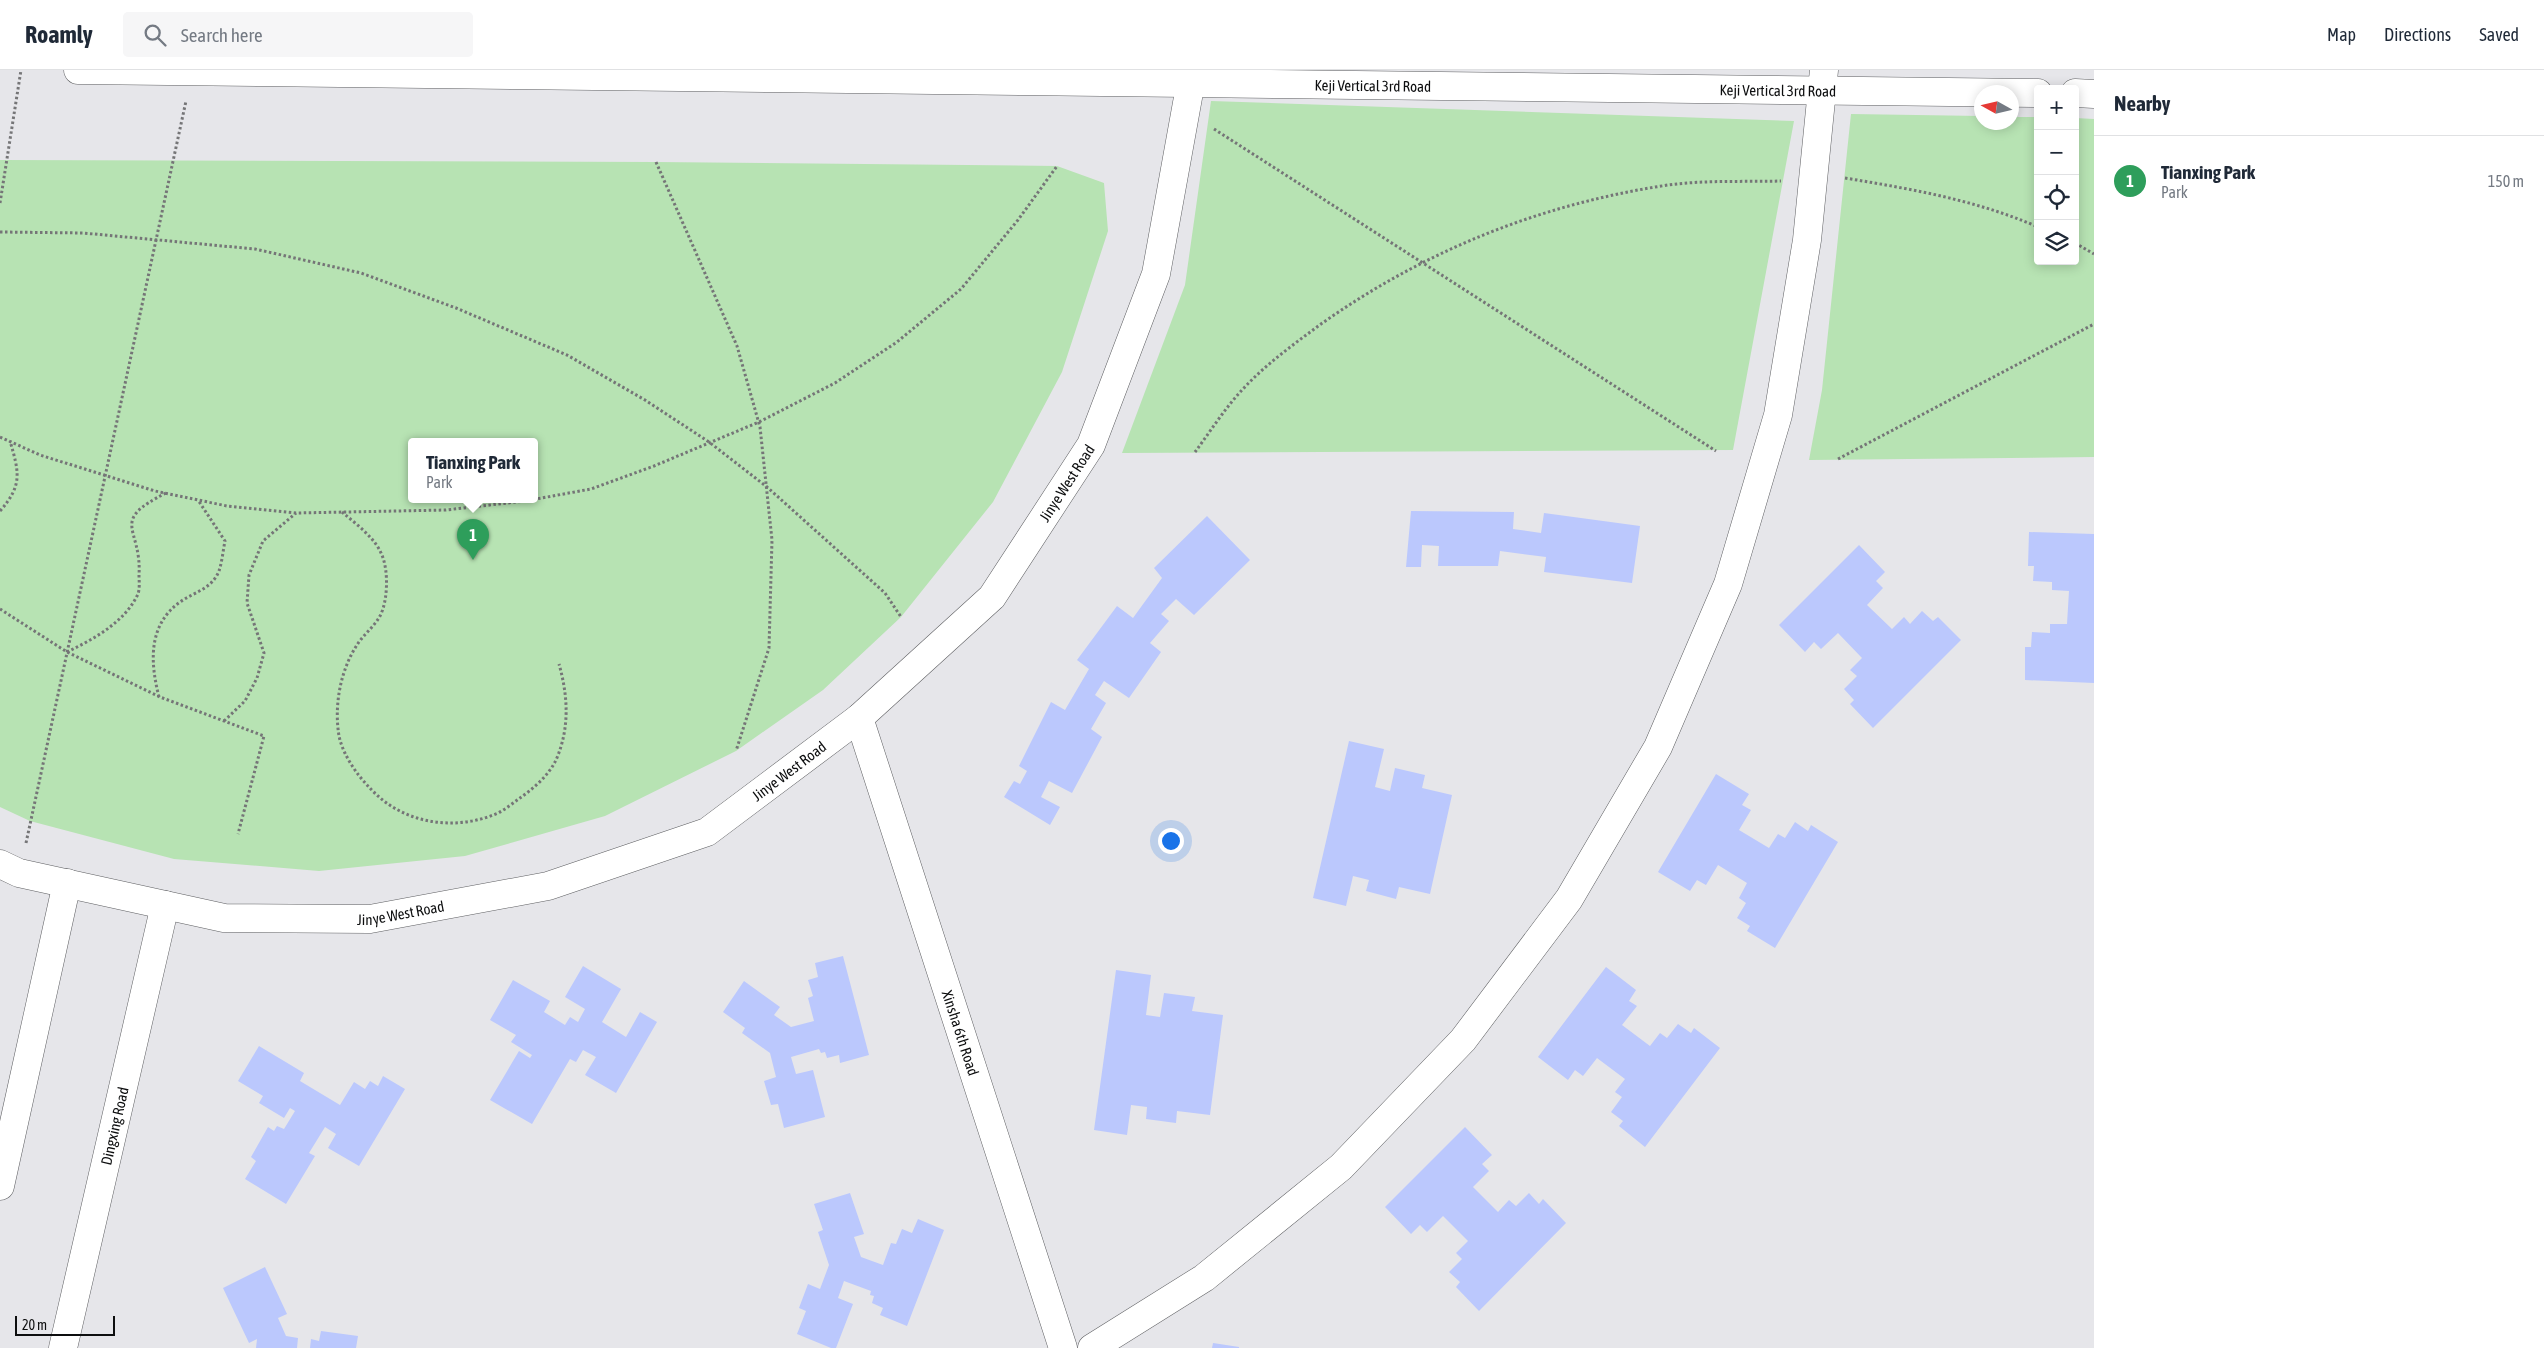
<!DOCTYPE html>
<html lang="en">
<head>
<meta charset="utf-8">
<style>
	:root { --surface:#fff; --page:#f6f6f7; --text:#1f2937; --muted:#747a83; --line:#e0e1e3; --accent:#2563eb }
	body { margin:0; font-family:"Asap Condensed",sans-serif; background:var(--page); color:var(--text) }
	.controls { position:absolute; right:15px; top:15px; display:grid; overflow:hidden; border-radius:5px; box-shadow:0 2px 12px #0003 }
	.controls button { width:45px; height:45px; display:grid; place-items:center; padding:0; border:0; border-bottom:1px solid var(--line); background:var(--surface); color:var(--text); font:25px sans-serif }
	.compass { position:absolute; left:1974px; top:15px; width:45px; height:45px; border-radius:50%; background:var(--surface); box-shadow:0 2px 12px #0003; rotate:278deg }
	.scale { position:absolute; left:15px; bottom:12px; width:100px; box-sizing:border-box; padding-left:5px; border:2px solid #0d0e0f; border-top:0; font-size:14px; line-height:18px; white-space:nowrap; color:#0d0e0f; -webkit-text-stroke:4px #e6e6ea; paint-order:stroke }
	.you { position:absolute; left:1170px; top:770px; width:18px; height:18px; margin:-12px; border:4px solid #fff; border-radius:50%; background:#1a73e8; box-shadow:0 0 0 8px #1a73e833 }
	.badge { display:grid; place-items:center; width:32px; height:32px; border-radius:50%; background:var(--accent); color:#fff; font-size:16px; font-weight:700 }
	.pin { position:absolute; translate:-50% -41px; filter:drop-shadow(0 1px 2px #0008) }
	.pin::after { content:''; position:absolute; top:26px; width:18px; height:15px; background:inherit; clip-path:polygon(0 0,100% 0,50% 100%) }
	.popup { position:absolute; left:408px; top:368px; width:130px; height:65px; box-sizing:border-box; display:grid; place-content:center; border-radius:5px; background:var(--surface); filter:drop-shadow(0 1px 4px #0005); font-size:16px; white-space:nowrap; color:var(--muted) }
	.popup b { font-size:19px; color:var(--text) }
	.popup::after { content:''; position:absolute; left:50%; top:100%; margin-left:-10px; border:10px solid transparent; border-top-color:var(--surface) }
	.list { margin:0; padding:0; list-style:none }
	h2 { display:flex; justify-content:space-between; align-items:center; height:65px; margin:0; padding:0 20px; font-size:21px }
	h2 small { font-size:16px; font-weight:400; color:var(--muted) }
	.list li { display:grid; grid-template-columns:32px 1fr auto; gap:15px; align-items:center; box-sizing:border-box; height:90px; padding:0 20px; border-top:1px solid var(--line) }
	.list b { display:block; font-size:19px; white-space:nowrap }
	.list p { margin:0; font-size:16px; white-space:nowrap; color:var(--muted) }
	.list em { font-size:16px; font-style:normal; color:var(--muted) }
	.icon { flex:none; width:28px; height:28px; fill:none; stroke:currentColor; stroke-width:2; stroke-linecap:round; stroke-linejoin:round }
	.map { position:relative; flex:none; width:2094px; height:1278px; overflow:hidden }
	header { display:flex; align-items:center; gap:30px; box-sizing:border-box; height:70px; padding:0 25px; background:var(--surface); border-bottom:1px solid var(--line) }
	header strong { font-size:24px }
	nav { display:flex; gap:28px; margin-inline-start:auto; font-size:18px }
	.search { width:350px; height:45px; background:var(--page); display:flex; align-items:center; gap:12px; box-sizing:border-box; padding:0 18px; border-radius:5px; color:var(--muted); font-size:19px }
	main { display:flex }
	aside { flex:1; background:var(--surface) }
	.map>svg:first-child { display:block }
</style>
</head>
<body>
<header>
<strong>Roamly</strong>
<div class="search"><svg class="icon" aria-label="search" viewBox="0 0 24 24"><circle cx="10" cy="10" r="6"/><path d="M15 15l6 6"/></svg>Search here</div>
<nav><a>Map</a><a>Directions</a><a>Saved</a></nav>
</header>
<main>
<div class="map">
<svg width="2094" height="1278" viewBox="0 0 2094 1278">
	<rect width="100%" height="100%" fill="#e6e6ea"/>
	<!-- green -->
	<g fill="#b7e3b3" fill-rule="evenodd">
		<path d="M 1211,31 L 1794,51 L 1733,380 L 1122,383 L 1185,215 Z"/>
		<path d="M 1851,44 L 1981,46 L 1982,52 L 2012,52 L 2012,47 L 2038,47 L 2038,191 L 2075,191 L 2075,48 L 2094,49 L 2094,387 L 1809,390 L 1822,320 Z"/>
		<path d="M 0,90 L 656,92 L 1057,96 L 1104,113 L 1108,161 L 1062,302 L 993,432 L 901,547 L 823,620 L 736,681 L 605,746 L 465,786 L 319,801 L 174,789 L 30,751 L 0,737 ZM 534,371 L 534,429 L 412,429 L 412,371 Z"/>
	</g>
	<!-- building -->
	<g fill="#bbc8fd">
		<path d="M 1411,441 L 1514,442 L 1513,459 L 1541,463 L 1544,443 L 1640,456 L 1632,513 L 1544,502 L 1546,487 L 1500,481 L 1498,496 L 1438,496 L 1439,476 L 1422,475 L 1421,497 L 1406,497 Z"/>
		<path d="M 1207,446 L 1250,490 L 1194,545 L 1176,529 L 1161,544 L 1169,551 L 1150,573 L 1161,582 L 1129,628 L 1104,611 L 1095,625 L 1106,633 L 1091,659 L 1102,667 L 1072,723 L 1049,711 L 1041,727 L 1060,737 L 1050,755 L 1004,727 L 1014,711 L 1020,714 L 1027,701 L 1019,696 L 1051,632 L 1065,640 L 1089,599 L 1077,590 L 1117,536 L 1133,548 L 1162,508 L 1154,498 Z"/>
		<path d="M 2029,462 L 2094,464 L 2094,613 L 2025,610 L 2025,577 L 2031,577 L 2032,562 L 2050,563 L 2050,554 L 2067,554 L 2069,521 L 2052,520 L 2052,512 L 2033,511 L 2034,496 L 2028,496 Z"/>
		<path d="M 1859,475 L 1885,502 L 1876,511 L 1883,518 L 1867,535 L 1892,559 L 1904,547 L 1910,554 L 1922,541 L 1933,551 L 1938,547 L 1961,570 L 1873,658 L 1850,634 L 1854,630 L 1844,619 L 1857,606 L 1850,600 L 1862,588 L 1838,563 L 1821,579 L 1814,572 L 1805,582 L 1779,555 Z"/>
		<path d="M 1349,671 L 1384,679 L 1375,717 L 1390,721 L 1395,698 L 1425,705 L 1422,718 L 1452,725 L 1430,824 L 1399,817 L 1396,829 L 1366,821 L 1369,810 L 1353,806 L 1346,836 L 1313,828 Z"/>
		<path d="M 1716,704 L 1749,724 L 1742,735 L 1751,740 L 1739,760 L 1769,778 L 1778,764 L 1785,768 L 1795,752 L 1808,761 L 1811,755 L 1838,772 L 1775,878 L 1747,861 L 1750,856 L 1737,848 L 1746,833 L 1739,828 L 1747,813 L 1718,795 L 1706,815 L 1697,810 L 1690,821 L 1658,802 Z"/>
		<path d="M 843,886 L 869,985 L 840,993 L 839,985 L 827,988 L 825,982 L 821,983 L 819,979 L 791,987 L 796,1004 L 813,1000 L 825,1047 L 784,1058 L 778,1034 L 771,1035 L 764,1011 L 776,1007 L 770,983 L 742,963 L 745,958 L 723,942 L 744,911 L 780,937 L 774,945 L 791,957 L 814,951 L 808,928 L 813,926 L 808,910 L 818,907 L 815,893 Z"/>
		<path d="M 583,896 L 621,919 L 602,952 L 626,967 L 640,942 L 657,952 L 616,1023 L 585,1005 L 596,987 L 583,980 L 576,992 L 570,989 L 532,1054 L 490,1030 L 519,981 L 530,988 L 532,985 L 511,972 L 516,965 L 490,950 L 513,910 L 550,931 L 544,942 L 565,955 L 570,947 L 578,952 L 585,939 L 565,927 Z"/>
		<path d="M 1606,897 L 1636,920 L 1629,931 L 1637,936 L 1622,955 L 1650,976 L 1660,963 L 1667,968 L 1678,954 L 1691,963 L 1694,958 L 1720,978 L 1645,1077 L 1619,1056 L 1623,1051 L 1611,1042 L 1622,1027 L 1615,1022 L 1625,1009 L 1597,988 L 1583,1006 L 1575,1000 L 1568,1010 L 1538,987 Z"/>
		<path d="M 1116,900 L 1151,905 L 1146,945 L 1160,947 L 1164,923 L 1195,927 L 1192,941 L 1223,945 L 1210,1045 L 1177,1041 L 1176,1053 L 1146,1049 L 1147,1037 L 1131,1035 L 1127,1065 L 1094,1060 Z"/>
		<path d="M 259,976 L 304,1003 L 300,1011 L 340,1035 L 354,1012 L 365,1019 L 370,1011 L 378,1016 L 383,1006 L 405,1019 L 359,1096 L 328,1078 L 336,1064 L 325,1057 L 309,1083 L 315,1086 L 286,1134 L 245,1109 L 256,1091 L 251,1087 L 268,1057 L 274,1061 L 277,1056 L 284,1059 L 295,1041 L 290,1038 L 284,1048 L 259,1033 L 263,1026 L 238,1011 Z"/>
		<path d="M 1465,1057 L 1492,1085 L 1482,1094 L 1489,1101 L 1473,1117 L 1498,1142 L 1509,1130 L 1516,1136 L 1529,1123 L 1539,1134 L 1543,1129 L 1566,1153 L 1479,1241 L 1456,1217 L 1460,1212 L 1449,1202 L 1462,1189 L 1456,1183 L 1468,1171 L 1443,1146 L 1427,1162 L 1420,1155 L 1411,1164 L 1385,1137 Z"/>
		<path d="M 850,1123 L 864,1164 L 854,1167 L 861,1187 L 883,1195 L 891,1173 L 896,1174 L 902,1159 L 912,1163 L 918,1149 L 944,1160 L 907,1256 L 880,1245 L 883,1238 L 872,1233 L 874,1226 L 870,1225 L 871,1221 L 844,1211 L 838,1228 L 853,1234 L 836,1278 L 831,1278 L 797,1264 L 806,1241 L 799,1238 L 808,1214 L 820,1219 L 829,1195 L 818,1162 L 823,1160 L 814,1134 Z"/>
		<path d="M 265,1197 L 287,1244 L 278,1248 L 286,1266 L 298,1268 L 297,1278 L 256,1278 L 257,1269 L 249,1273 L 223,1218 Z"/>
		<path d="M 321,1261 L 358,1266 L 356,1278 L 310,1278 L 311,1269 L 319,1271 Z"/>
		<path d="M 1213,1273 L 1239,1277 L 1239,1278 L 1212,1278 Z"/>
	</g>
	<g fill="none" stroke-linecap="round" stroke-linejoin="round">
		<defs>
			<g id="minor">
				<path id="s1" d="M 78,0 L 2038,23"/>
				<path d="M 2075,23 L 2094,24"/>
				<path id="s2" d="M 859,648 L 1063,1278"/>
				<path id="s3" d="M 0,794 L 19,803 L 224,848 L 370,849 L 548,816 L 707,762 L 859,648 L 992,527 L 1091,375 L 1156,204 L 1193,0"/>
				<path d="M 0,1116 L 67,813"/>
				<path id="s4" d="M 63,1278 L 165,835"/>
				<path d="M 1092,1278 L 1204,1208 L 1341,1097 L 1463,970 L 1569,829 L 1658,677 L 1728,514 L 1778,345 L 1807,170 L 1824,0"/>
			</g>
		</defs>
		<!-- minor casing -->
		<use href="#minor" stroke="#5e5f62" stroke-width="29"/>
		<!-- path -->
		<g stroke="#757577" stroke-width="3" stroke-dasharray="2.5 2.5" stroke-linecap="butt">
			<path d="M 1214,59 L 1716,381"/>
			<path d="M 656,92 L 737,276 L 760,357 L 772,470 L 769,578 L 736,681"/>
			<path d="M 1845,108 C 1911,119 1976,130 2038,157"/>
			<path d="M 0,133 L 21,0"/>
			<path d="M 0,162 L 83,163 L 255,179 L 361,203 L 456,238 L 567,285 L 645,330 L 709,372 L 767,417 L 885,523 L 901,547"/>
			<path d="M 2075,173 L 2094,184"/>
			<path d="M 0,367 L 40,385 L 155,421 L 227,436 L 296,443 L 446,440 L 525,431 L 591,419 L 654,396 L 759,352 L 835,313 L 897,272 L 961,219 L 1018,150 L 1057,96"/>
			<path d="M 1195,382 C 1210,362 1225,338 1243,319 C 1266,294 1294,274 1321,254 C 1426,180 1541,134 1668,115 C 1705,110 1744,112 1781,111"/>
			<path d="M 1838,389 L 2094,254"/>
			<path d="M 0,441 C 23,415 19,402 10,371"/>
			<path d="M 342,442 C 356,454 374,467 381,483 C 389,499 388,531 380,546 C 374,557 363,565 357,575 C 340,601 334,636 339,666 C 343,685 357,705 370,718 C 402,754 455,762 498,743 C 506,739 513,733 520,728 C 533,719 549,705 556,690 C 570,658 568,626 559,594"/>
			<path d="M 0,539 L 67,582 L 160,627 L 264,666 L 238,764"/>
			<path d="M 67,582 C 94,569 125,552 138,524 C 140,518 139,510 139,505 C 142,457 108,452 166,423"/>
			<path d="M 159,627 C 150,592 148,555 180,532 C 194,522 212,519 219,501 C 222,492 223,481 225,471 L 198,430"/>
			<path d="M 224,651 L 245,631 L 257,608 L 264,583 L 247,533 L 249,505 L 263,471 L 296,443"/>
			<path d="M 26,773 L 186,31"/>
		</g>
		<!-- minor -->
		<use href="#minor" stroke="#fff" stroke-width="28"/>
	</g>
	<g text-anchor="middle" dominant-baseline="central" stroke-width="4.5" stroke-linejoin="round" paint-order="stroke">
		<!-- street labels -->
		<g font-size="15" fill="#0d0e0f" stroke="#e6e6ea">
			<text stroke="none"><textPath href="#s1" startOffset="1295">Keji Vertical 3rd Road</textPath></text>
			<text stroke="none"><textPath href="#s1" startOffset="1700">Keji Vertical 3rd Road</textPath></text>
			<text stroke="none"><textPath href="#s3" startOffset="1232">Jinye West Road</textPath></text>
			<text stroke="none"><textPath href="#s3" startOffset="828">Jinye West Road</textPath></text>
			<text stroke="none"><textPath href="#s3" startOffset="408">Jinye West Road</textPath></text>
			<text stroke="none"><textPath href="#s2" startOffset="331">Xinsha 6th Road</textPath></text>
			<text stroke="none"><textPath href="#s4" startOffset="228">Dingxing Road</textPath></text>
		</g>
	</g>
</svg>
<div class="controls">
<button>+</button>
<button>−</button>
<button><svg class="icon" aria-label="locate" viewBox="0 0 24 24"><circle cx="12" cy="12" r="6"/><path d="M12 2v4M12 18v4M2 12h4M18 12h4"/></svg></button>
<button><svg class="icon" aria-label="layers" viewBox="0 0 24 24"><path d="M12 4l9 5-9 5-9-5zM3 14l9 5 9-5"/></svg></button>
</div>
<svg class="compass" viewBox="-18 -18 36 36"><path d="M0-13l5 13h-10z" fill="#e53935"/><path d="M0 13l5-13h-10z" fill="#747a83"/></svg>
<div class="scale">20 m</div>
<div class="you"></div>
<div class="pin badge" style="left:473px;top:490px;background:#2e9e5b">1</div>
<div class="popup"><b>Tianxing Park</b>Park</div>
</div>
<aside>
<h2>Nearby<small></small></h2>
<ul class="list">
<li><span class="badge" style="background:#2e9e5b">1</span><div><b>Tianxing Park</b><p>Park</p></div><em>150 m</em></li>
</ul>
</aside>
</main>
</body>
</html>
